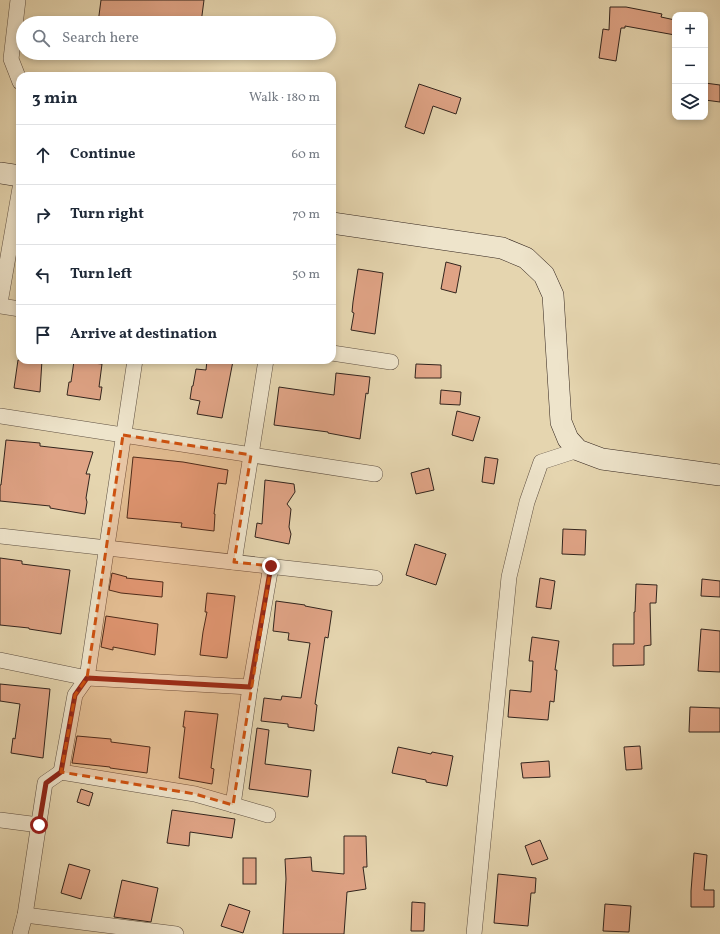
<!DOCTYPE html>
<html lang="en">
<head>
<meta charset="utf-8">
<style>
	:root { --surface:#fff; --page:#f6f6f7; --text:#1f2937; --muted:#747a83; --line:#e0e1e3 }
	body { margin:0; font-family:Vollkorn,serif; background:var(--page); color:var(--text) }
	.controls { position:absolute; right:12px; top:12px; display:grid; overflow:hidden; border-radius:8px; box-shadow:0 2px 6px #0003 }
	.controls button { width:36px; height:36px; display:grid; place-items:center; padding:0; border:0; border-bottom:1px solid var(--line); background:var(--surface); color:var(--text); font:20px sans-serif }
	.stop { position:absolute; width:12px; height:12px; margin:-9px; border:3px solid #8f2418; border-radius:50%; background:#fff }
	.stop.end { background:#8f2418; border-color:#fff; box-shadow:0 1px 4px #0008 }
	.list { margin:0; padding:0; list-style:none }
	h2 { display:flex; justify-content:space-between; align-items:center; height:52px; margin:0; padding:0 16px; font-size:17px }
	h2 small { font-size:13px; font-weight:400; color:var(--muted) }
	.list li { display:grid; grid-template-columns:26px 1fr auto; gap:12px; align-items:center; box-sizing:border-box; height:60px; padding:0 16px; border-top:1px solid var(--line) }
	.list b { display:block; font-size:15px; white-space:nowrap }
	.list em { font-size:13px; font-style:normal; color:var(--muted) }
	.icon { flex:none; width:22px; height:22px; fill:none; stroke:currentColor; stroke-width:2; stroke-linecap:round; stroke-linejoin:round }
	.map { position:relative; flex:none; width:720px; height:934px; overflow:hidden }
	.search { position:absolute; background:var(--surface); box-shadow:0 2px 6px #0003; left:16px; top:16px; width:320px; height:44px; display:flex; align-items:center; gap:10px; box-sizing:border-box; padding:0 14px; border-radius:22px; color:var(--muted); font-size:15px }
	.panel { position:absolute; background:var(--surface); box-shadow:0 2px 6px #0003; left:16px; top:72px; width:320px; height:292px; border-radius:12px }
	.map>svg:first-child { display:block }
</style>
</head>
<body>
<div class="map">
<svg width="720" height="934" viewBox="0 0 720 934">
	<rect width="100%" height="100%" fill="#e5d5af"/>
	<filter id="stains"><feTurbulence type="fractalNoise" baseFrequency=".005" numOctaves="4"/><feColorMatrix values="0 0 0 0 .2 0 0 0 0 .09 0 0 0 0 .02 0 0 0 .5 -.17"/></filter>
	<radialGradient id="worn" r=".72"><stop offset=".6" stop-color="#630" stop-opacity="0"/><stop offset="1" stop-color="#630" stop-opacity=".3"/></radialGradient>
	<!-- building -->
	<g fill="#dfa385" stroke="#32241d">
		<path d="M 101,0 L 204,0 L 201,23 L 98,23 Z"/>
		<path d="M 610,7 L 626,7 L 662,14 L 661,17 L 675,20 L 675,35 L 625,26 L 625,28 L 621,28 L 616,61 L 599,58 L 603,29 L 609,30 Z"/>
		<path d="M 705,83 L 720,85 L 720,102 L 705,100 Z"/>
		<path d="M 419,84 L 461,98 L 456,114 L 433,106 L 424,134 L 405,127 Z"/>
		<path d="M 446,262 L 461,266 L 456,293 L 441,289 Z"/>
		<path d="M 358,269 L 383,273 L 375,334 L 351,330 L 354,313 L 352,312 L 353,302 Z"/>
		<path d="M 18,360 L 42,360 L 40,392 L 14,388 Z"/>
		<path d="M 207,360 L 233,361 L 222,418 L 197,414 L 200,401 L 190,399 L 192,386 L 193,386 L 196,369 L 206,370 Z"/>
		<path d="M 74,361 L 102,364 L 99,387 L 102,387 L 100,400 L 67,395 L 69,382 L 71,382 Z"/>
		<path d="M 416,364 L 441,365 L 441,378 L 415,378 Z"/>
		<path d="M 336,373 L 370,377 L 368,394 L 366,393 L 360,439 L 328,433 L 328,432 L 274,425 L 279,387 L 334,395 Z"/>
		<path d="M 441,390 L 461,392 L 460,405 L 440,404 Z"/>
		<path d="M 457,411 L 480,417 L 473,441 L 452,435 Z"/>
		<path d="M 6,440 L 40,443 L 40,446 L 93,452 L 86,474 L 90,474 L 86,498 L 87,502 L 85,514 L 50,508 L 50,506 L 0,501 L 0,485 L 1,485 Z"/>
		<path d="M 133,457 L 183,462 L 228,470 L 226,484 L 218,483 L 214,514 L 215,514 L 214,531 L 181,527 L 182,523 L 127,518 Z"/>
		<path d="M 485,457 L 498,459 L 494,484 L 482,482 Z"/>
		<path d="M 429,468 L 434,490 L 416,494 L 411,473 Z"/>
		<path d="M 265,480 L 294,484 L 295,492 L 287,504 L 291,509 L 289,527 L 291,534 L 289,544 L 255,537 L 257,523 L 262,524 Z"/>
		<path d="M 563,529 L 586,530 L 585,555 L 562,554 Z"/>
		<path d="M 415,544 L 446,554 L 436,585 L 406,575 Z"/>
		<path d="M 0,558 L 22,561 L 22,564 L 70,570 L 61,634 L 29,629 L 29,628 L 0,625 Z"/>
		<path d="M 112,573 L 127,577 L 126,578 L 163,582 L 162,597 L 121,593 L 109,590 Z"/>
		<path d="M 540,578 L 555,581 L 551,609 L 536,607 Z"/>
		<path d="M 702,579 L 720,581 L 720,597 L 701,596 Z"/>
		<path d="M 636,584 L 657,585 L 656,603 L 650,603 L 651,645 L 644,646 L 644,665 L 613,666 L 613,644 L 634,644 L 634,612 L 635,612 Z"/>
		<path d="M 207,593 L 235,596 L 227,658 L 200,655 L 203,632 L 207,612 L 205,612 Z"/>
		<path d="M 276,601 L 305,605 L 305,606 L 332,611 L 328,638 L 325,637 L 315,704 L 317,705 L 314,731 L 288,727 L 288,724 L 261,721 L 264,698 L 281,700 L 282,696 L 301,698 L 310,643 L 288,640 L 289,633 L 273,631 Z"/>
		<path d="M 106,616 L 158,624 L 155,655 L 113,647 L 113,650 L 101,647 Z"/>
		<path d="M 701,629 L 720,631 L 720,672 L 698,671 Z"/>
		<path d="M 532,637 L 559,641 L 555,670 L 557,670 L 554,702 L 550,701 L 548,720 L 508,717 L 510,690 L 531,692 L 533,661 L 529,661 Z"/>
		<path d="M 0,684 L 50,689 L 43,758 L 11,753 L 13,738 L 15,739 L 20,704 L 0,701 Z"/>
		<path d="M 690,707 L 720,708 L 720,732 L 689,732 Z"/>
		<path d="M 185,711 L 218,714 L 211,768 L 214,769 L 212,784 L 179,778 L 185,727 L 183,727 Z"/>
		<path d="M 257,728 L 269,730 L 265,764 L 311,770 L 308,797 L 249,789 Z"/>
		<path d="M 77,736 L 111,739 L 111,742 L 150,747 L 147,773 L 110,768 L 110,767 L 72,763 Z"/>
		<path d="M 640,746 L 642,769 L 626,770 L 624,747 Z"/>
		<path d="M 398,747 L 431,754 L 432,752 L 453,756 L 447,786 L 426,782 L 426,780 L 392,773 Z"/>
		<path d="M 549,761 L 550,777 L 523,778 L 521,763 Z"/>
		<path d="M 81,789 L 93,793 L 89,806 L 77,802 Z"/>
		<path d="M 172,810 L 235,819 L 232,838 L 190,832 L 189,846 L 167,843 Z"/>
		<path d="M 344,836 L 366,836 L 367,867 L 363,867 L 366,889 L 347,892 L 344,934 L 283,934 L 286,879 L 285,859 L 311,857 L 312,871 L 344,874 Z"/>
		<path d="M 540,840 L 548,859 L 532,865 L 525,846 Z"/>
		<path d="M 694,853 L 707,855 L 704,890 L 714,890 L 714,907 L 691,907 L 691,891 Z"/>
		<rect x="243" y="858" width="13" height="26"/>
		<path d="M 69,864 L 90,870 L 81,899 L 61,893 Z"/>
		<path d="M 498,874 L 536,878 L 535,893 L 531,893 L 528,926 L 494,923 Z"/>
		<path d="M 122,880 L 158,888 L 151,922 L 114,917 Z"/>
		<path d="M 412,902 L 425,903 L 424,931 L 411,931 Z"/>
		<path d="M 229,904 L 250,911 L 243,933 L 221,926 Z"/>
		<path d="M 605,904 L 631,906 L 629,932 L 603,931 Z"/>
	</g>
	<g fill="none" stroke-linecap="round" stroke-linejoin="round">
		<defs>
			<g id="street">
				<path d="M 18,0 L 11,59 L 20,82"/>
				<path d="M 0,303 L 20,188"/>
				<path d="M 0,306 L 20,309"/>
				<path d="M 332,353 L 391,362"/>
				<path d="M 135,360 L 87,678 L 75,695 L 61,772 L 195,794 L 268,815"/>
				<path d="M 0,416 L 375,474"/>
				<path d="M 0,536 L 375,578"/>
				<path d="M 234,562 L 266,360"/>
				<path d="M 0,660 L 87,678 L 250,687"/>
				<path d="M 233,805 L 250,687 L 271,566"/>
				<path d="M 0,820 L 39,825"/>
				<path d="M 25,915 L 176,934"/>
				<path d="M 20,934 L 25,915 L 45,783 L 61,772"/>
				<path d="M 474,934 L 509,577 L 527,502 L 541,462 L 578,450"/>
			</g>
			<g id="secondary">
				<path d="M 0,173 L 20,176"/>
				<path d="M 332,223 L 502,248 L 526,258 L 544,275 L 553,295 L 561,422 L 568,439 L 578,450 L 602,459 L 720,475"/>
			</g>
		</defs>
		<!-- street casing -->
		<use href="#street" stroke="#5f5042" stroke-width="16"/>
		<!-- secondary casing -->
		<use href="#secondary" stroke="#32241d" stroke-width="22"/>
		<!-- street -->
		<use href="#street" stroke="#eee4cb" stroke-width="15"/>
		<!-- secondary -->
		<use href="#secondary" stroke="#eee4cb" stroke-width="21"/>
	</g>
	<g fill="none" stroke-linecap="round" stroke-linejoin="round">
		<!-- route -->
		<path stroke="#8f2418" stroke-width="5" d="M 39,825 L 46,783 L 61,772 L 75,695 L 87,678 L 250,687 L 271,566"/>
	</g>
	<!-- marked area -->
	<path fill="#cd510f" fill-opacity="0.2" stroke="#cd510f" stroke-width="3" stroke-dasharray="8 5" stroke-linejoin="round" d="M 123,435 L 251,455 L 234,562 L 271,566 L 233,805 L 195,794 L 61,772 L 75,695 L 87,678 Z"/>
	<rect width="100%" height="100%" filter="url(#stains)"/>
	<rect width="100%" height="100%" fill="url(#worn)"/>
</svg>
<div class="controls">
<button>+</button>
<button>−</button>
<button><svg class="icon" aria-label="layers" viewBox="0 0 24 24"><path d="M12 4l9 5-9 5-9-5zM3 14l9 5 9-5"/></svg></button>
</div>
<div class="stop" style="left:39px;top:825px"></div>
<div class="stop end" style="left:271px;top:566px"></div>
<div class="search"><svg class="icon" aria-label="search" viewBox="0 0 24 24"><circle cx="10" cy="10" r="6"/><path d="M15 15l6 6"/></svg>Search here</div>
<section class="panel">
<h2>3 min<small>Walk · 180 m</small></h2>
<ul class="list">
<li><svg class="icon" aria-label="ahead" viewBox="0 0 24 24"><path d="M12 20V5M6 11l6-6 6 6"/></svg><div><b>Continue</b></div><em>60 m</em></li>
<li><svg class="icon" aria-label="right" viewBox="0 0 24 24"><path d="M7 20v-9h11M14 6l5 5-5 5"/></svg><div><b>Turn right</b></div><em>70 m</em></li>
<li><svg class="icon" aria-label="left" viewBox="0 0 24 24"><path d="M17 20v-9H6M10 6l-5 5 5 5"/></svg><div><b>Turn left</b></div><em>50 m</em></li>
<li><svg class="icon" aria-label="arrive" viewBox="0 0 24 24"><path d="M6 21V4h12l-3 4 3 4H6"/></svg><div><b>Arrive at destination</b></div></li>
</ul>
</section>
</div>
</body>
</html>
